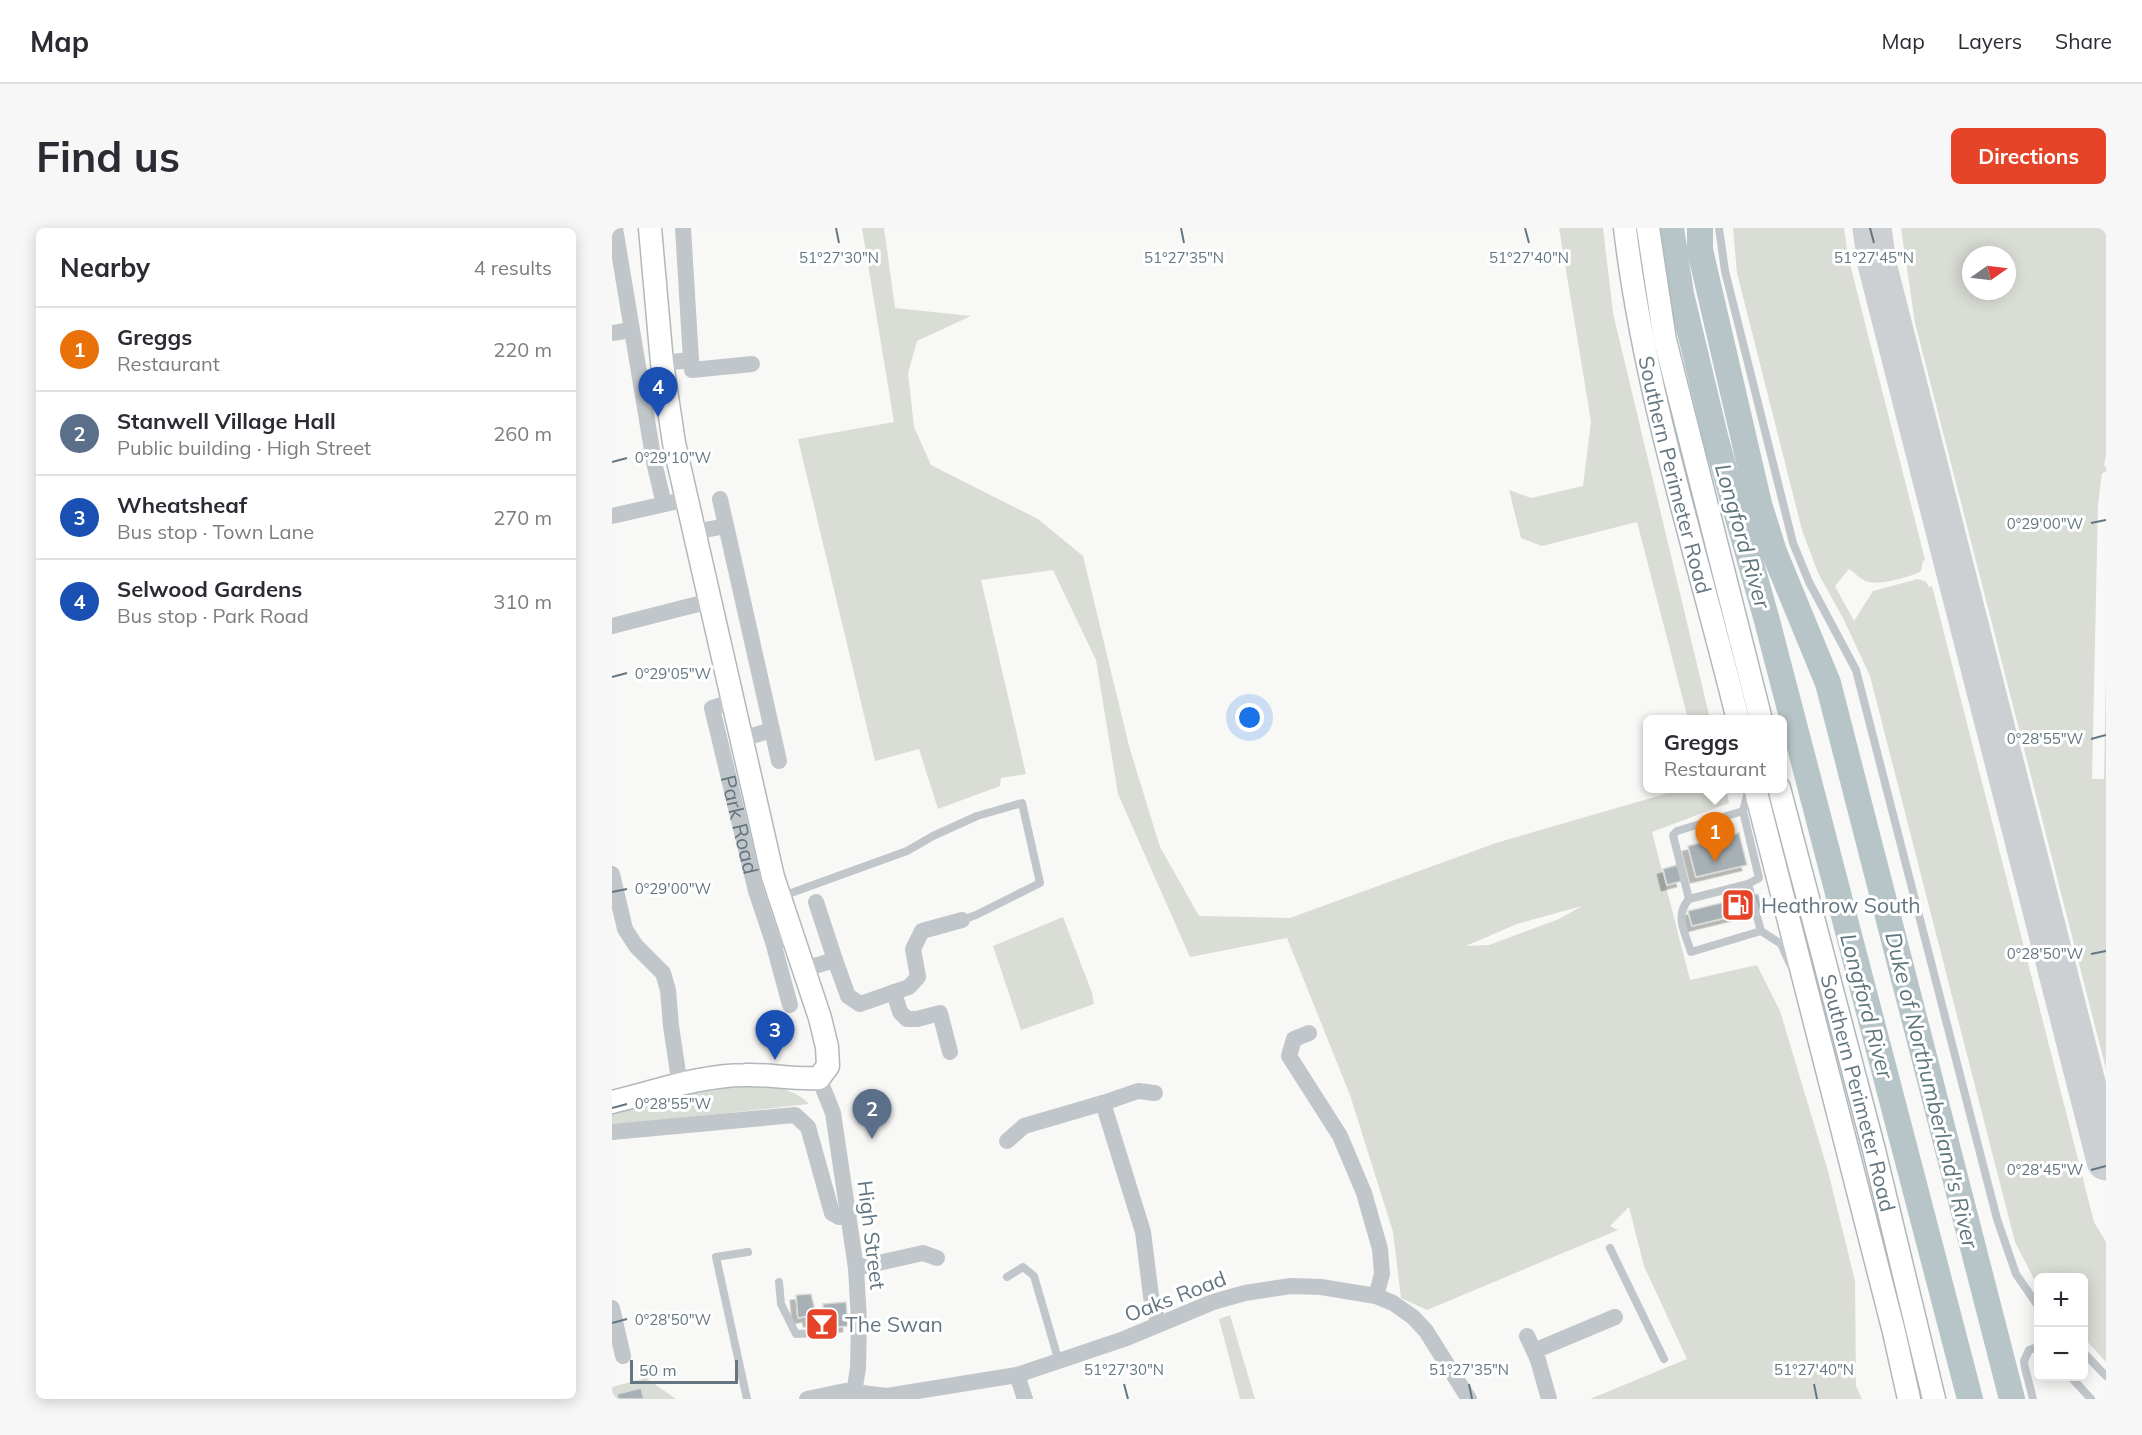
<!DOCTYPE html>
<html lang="en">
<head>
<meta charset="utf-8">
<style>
	:root { --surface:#fff; --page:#f7f7f7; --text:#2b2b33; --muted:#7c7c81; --line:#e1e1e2; --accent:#e64428 }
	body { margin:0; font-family:Mulish,sans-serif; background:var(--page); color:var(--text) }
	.controls { position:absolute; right:18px; bottom:18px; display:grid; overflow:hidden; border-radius:9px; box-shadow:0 3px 15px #0003 }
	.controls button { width:54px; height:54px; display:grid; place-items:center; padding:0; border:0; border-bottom:2px solid var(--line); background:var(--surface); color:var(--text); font:30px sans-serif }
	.compass { position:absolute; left:1350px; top:18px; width:54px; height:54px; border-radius:50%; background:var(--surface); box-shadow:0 3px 15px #0003; rotate:76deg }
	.scale { position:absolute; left:18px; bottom:15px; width:108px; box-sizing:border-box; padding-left:6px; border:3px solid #637681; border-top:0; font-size:16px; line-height:21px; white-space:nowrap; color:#637681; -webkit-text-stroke:4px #fff; paint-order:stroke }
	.you { position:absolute; left:638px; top:490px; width:21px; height:21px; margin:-15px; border:4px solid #fff; border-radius:50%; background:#1a73e8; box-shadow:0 0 0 9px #1a73e833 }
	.badge { display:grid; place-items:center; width:39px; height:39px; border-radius:50%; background:var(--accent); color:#fff; font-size:20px; font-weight:700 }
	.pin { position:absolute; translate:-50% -50px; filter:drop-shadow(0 2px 3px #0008) }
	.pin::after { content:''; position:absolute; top:32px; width:21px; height:18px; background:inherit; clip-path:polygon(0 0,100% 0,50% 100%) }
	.popup { position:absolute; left:1031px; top:487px; width:144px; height:78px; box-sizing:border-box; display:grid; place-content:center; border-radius:9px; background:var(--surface); filter:drop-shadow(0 2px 4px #0005); font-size:20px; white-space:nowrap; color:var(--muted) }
	.popup b { font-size:22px; color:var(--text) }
	.popup::after { content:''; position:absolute; left:50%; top:100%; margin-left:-12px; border:12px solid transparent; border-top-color:var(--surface) }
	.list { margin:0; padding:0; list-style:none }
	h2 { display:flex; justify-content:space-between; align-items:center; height:78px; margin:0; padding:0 24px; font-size:26px }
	h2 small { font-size:20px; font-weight:400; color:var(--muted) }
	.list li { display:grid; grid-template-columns:39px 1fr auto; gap:18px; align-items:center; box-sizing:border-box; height:84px; padding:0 24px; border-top:2px solid var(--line) }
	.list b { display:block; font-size:22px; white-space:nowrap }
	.list p { margin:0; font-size:20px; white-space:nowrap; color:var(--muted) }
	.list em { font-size:20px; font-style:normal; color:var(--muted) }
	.map { position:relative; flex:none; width:1494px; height:1171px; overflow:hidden; border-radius:9px }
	header { display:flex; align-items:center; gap:36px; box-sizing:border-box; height:84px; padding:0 30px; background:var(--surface); border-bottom:2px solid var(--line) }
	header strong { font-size:28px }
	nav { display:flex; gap:33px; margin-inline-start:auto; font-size:21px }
	.intro { display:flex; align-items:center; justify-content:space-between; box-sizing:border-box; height:144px; padding:0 36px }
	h1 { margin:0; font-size:42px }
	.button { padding:15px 27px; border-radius:9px; background:var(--accent); color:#fff; font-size:21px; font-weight:700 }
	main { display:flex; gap:36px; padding:0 36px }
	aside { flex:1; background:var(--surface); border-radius:9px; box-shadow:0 3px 15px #0003 }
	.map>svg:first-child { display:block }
</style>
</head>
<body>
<header>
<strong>Map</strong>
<nav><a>Map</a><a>Layers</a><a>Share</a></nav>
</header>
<div class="intro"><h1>Find us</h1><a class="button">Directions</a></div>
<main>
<aside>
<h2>Nearby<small>4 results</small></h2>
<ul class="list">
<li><span class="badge" style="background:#e8710a">1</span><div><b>Greggs</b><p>Restaurant</p></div><em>220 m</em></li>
<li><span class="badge" style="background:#5c6f8a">2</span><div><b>Stanwell Village Hall</b><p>Public building · High Street</p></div><em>260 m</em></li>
<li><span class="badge" style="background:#1a4fb4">3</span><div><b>Wheatsheaf</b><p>Bus stop · Town Lane</p></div><em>270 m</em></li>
<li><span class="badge" style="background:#1a4fb4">4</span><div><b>Selwood Gardens</b><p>Bus stop · Park Road</p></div><em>310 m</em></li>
</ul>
</aside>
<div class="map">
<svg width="1494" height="1171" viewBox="0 0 1494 1171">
	<defs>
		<filter id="shadow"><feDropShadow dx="-5.5" dy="5.5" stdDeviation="0" flood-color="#0004"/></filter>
	</defs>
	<rect width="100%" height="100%" fill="#f8f8f6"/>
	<!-- green -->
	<g fill="#d9ddd5" fill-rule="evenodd">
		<path d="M 250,0 L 272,0 L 283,80 L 359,88 L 305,113 L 296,145 L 302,199 L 319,237 L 426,291 L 471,328 L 517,518 L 548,619 L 587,688 L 678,690 L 884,615 L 1070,561 L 1114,561 L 1117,575 L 1040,604 L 1078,752 L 1145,737 L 1168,783 L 1216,943 L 1243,1053 L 1244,1158 L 1250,1171 L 978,1171 L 1075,1131 L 1032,1038 L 1017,979 L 998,998 L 1006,1002 L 815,1082 L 789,1070 L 781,1004 L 738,867 L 675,710 L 578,729 L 506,566 L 484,432 L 441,342 L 369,352 L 414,546 L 389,550 L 388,558 L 326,581 L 307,521 L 263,533 L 186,211 L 282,194 ZM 970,678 L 947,691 L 877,717 L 854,718 L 905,696 Z"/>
		<path d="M 947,0 L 991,0 L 1001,85 L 1098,491 L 1076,491 L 1025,294 L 930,318 L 909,310 L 897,262 L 919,270 L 971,258 L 979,193 Z"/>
		<path d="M 1121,0 L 1232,0 L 1236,28 L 1313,332 L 1311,333 L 1309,343 C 1299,349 1269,357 1257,354 C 1250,353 1243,345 1237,341 L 1223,358 L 1242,393 L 1261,363 L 1306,351 L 1314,354 L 1317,359 L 1320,358 L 1482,994 L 1494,1014 L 1494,1134 L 1472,1110 L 1472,1050 L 1426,1050 L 1426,1059 L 1403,1014 L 1258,448 L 1232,392 L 1206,345 L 1190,302 L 1125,45 Z"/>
		<path d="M 1289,0 L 1494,0 L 1494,227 L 1492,238 L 1494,238 L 1494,244 L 1490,245 L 1486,276 L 1480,551 L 1492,551 L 1494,444 L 1494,841 L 1303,95 ZM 1359,27 L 1395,27 L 1395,63 L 1359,63 Z"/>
		<path d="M 451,689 L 480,765 L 482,776 L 409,802 L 381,718 Z"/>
		<path d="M 118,857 C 143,857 179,856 197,876 L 0,898 L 0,885 Z"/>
		<path d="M 618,1087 L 643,1171 L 628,1171 L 607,1091 Z"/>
		<path d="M 34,1150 L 64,1171 L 0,1171 L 0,1159 Z"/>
	</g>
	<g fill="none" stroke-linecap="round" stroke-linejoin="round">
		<!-- river -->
		<g stroke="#b7c5c8" stroke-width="26">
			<path d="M 1059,0 L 1069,66 L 1104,212 L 1154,389 L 1358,1171"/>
			<path d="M 1088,0 L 1088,22 L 1147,276 L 1162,324 L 1216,455 L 1400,1171"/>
		</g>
		<!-- taxiway -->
		<path stroke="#ccd0d2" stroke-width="39" d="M 1260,0 L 1265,36 L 1494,933"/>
	</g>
	<!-- building -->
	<g fill="#a6b0b5" stroke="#dadad8" stroke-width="1.5" filter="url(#shadow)">
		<path d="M 1127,605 L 1135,637 L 1084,649 L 1076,618 Z"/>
		<path d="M 1065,637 L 1070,653 L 1055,657 L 1051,641 Z"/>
		<path d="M 1146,666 L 1150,681 L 1080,698 L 1076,683 Z"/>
		<path d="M 199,1066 L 203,1082 L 211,1081 L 211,1076 L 234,1074 L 236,1098 L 205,1101 L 204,1093 L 197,1093 L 196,1088 L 186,1090 L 184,1067 Z"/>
		<path d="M 29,1160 L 32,1171 L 6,1171 L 5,1166 Z"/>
	</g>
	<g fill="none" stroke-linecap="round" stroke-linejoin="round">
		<defs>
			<g id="secondary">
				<path id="s2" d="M 1013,0 C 1033,168 1086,328 1126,492"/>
				<path d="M 1036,0 L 1053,112 L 1149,492"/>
				<path d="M 1143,560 L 1282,1104 L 1297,1171"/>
				<path id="s3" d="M 1167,560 L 1262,922 L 1322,1171"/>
				<path d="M 0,874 C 42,864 89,847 133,847 C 158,846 182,852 207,850 L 216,838 L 215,819 L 208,790 L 161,649 L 62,215 L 50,135 L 38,0"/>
			</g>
		</defs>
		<!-- secondary casing -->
		<use href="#secondary" stroke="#b1b8bd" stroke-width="25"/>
		<!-- lane -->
		<g stroke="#c1c6ca" stroke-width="8">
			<path d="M 1107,0 L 1113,43 L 1181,315 L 1197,354 L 1244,442 L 1385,991 L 1404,1046 L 1426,1078"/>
			<path d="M 1136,564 L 1131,583 L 1147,650 L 1136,656 L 1149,703 L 1169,716 L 1178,736"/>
			<path d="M 1131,583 L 1065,603 L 1061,607 L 1077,671 L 1136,656"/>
			<path d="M 168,669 L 295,623 L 321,608 L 365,588 L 410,575 L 428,655 L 364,687 L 350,692"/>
			<path d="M 1077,671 C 1062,688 1073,704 1079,724 L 1149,703"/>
			<path d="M 998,1020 L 1052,1131"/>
			<path d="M 395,1049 L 411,1039 L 422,1048 L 447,1134"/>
			<path d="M 167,1054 L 169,1076 L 184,1106 L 221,1104"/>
			<path d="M 1472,1125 L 1494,1148"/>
			<path d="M 1458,1148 L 1479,1171"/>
			<path d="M 135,1171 L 104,1029 L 136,1024"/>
			<path d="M 1421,1171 L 1413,1140 L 1412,1133 L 1417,1122 L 1426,1119"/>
		</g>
		<!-- street -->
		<g stroke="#c1c6ca" stroke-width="16">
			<path d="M 3,0 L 42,234 L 52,276"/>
			<path d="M 71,0 L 79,132"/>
			<path d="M 0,105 L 19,102"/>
			<path d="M 50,135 L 79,132 L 80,142 L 140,136"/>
			<path d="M 108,271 L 167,533"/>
			<path d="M 0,288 L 62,274"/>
			<path d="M 82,304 L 114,298"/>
			<path d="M 0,398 L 98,373"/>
			<path id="s1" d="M 121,473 L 100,480 L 144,663 L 161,714 L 181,707"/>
			<path d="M 129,511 L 160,502"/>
			<path d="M 0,646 L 13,701 L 24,718 L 51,745 L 56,762 L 59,798 L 68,858"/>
			<path d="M 161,714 L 178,777"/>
			<path d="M 223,732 L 236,768 L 248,776 L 297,759 L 306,749 L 301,721 L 310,703 L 350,692"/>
			<path d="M 192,741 L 223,732 L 204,674"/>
			<path d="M 282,764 L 288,784 L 295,791 L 305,791 L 328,785 L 338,824"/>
			<path d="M 697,805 L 682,811 L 677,828 L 728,908 L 752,965 L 768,1021 L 770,1046 L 764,1068"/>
			<path d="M 207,850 L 221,885 L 244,1040 L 247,1093 L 246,1140 L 241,1171"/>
			<path d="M 491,875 L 531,1004 L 540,1076 L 547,1096"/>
			<path d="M 0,904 L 183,887 L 196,899 L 220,985 L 227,989 L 237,986"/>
			<path d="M 395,913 L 412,898 L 491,875 L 526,863 L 543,865"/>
			<path d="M 244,1040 L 311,1025 L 325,1030"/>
			<path d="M 0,1080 L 11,1128"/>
			<path d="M 915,1108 L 922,1123"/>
			<path d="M 405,1147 L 413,1171"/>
			<path d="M 195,1171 L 233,1163 L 275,1168 L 405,1147 L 512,1111 L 601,1074 L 633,1065 L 679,1058 L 709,1059 L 764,1068 L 781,1075 L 801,1089 L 814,1103 L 857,1171"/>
			<path d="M 937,1171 L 926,1132 L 922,1123 L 1003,1089"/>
		</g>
		<!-- secondary -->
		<use href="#secondary" stroke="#fff" stroke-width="22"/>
	</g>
	<!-- ticks -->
	<path fill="none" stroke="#637681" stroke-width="2" d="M 224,0 L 227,15M 569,0 L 572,15M 913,0 L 917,15M 1258,0 L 1262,15M 0,234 L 15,230M 1479,295 L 1494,292M 0,449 L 15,445M 1479,511 L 1494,507M 0,664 L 15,661M 1479,726 L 1494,723M 0,880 L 15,876M 1479,942 L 1494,938M 0,1095 L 15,1091M 512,1156 L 516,1171M 857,1156 L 860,1171M 1202,1156 L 1205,1171"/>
	<!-- icons -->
	<defs>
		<symbol id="fuel-square" viewBox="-11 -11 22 22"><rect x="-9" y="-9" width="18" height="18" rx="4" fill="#e64428" stroke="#fff"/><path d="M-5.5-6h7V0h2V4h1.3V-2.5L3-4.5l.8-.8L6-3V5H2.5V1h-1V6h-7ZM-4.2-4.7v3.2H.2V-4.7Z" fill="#fff"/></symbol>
		<symbol id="bar-square" viewBox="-11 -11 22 22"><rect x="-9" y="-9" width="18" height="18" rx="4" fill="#e64428" stroke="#fff"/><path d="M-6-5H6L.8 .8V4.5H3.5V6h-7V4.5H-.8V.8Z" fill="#fff"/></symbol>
	</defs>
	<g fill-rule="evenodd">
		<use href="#fuel-square" x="1107" y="658" width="38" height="38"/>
		<use href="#bar-square" x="191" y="1077" width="38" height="38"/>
	</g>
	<g text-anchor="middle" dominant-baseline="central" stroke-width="6" stroke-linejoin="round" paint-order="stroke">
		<!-- street labels -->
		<g font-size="21" fill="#637681" stroke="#fff">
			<text stroke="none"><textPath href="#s2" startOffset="252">Southern Perimeter Road</textPath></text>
			<text stroke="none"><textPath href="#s1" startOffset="142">Park Road</textPath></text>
			<text stroke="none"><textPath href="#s3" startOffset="315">Southern Perimeter Road</textPath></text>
			<text transform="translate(260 1007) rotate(83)">High Street</text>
			<text transform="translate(563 1068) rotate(-21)">Oaks Road</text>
		</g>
		<!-- poi labels -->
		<g font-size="21" fill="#637681" stroke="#fff" text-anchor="start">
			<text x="1149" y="677">Heathrow South</text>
			<text x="233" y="1096">The Swan</text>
		</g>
		<!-- water labels -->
		<g font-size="22" font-style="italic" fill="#5e767c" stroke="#fff">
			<text transform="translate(1131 308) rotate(74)">Longford River</text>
			<text transform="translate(1255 778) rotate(75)">Longford River</text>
			<text transform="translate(1320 862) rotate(76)">Duke of Northumberland's River</text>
		</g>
	</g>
	<g font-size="15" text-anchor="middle" fill="#637681" stroke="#fff" stroke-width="6" stroke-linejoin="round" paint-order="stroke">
		<text x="227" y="35">51°27'30"N</text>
		<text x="572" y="35">51°27'35"N</text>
		<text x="917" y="35">51°27'40"N</text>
		<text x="1262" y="35">51°27'45"N</text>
		<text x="61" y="235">0°29'10"W</text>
		<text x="1433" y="301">0°29'00"W</text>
		<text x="61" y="451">0°29'05"W</text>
		<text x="1433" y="516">0°28'55"W</text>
		<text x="61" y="666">0°29'00"W</text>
		<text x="1433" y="731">0°28'50"W</text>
		<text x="61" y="881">0°28'55"W</text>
		<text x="1433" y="947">0°28'45"W</text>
		<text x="61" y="1097">0°28'50"W</text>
		<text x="512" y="1147">51°27'30"N</text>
		<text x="857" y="1147">51°27'35"N</text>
		<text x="1202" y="1147">51°27'40"N</text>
	</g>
</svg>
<div class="controls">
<button>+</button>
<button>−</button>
</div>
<svg class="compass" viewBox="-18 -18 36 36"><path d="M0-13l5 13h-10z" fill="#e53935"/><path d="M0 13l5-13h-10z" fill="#7c7c81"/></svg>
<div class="scale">50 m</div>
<div class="you"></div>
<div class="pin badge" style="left:1103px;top:634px;background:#e8710a">1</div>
<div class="popup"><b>Greggs</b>Restaurant</div>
<div class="pin badge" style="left:260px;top:911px;background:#5c6f8a">2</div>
<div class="pin badge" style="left:163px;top:832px;background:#1a4fb4">3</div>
<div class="pin badge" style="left:46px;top:189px;background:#1a4fb4">4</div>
</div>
</main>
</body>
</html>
